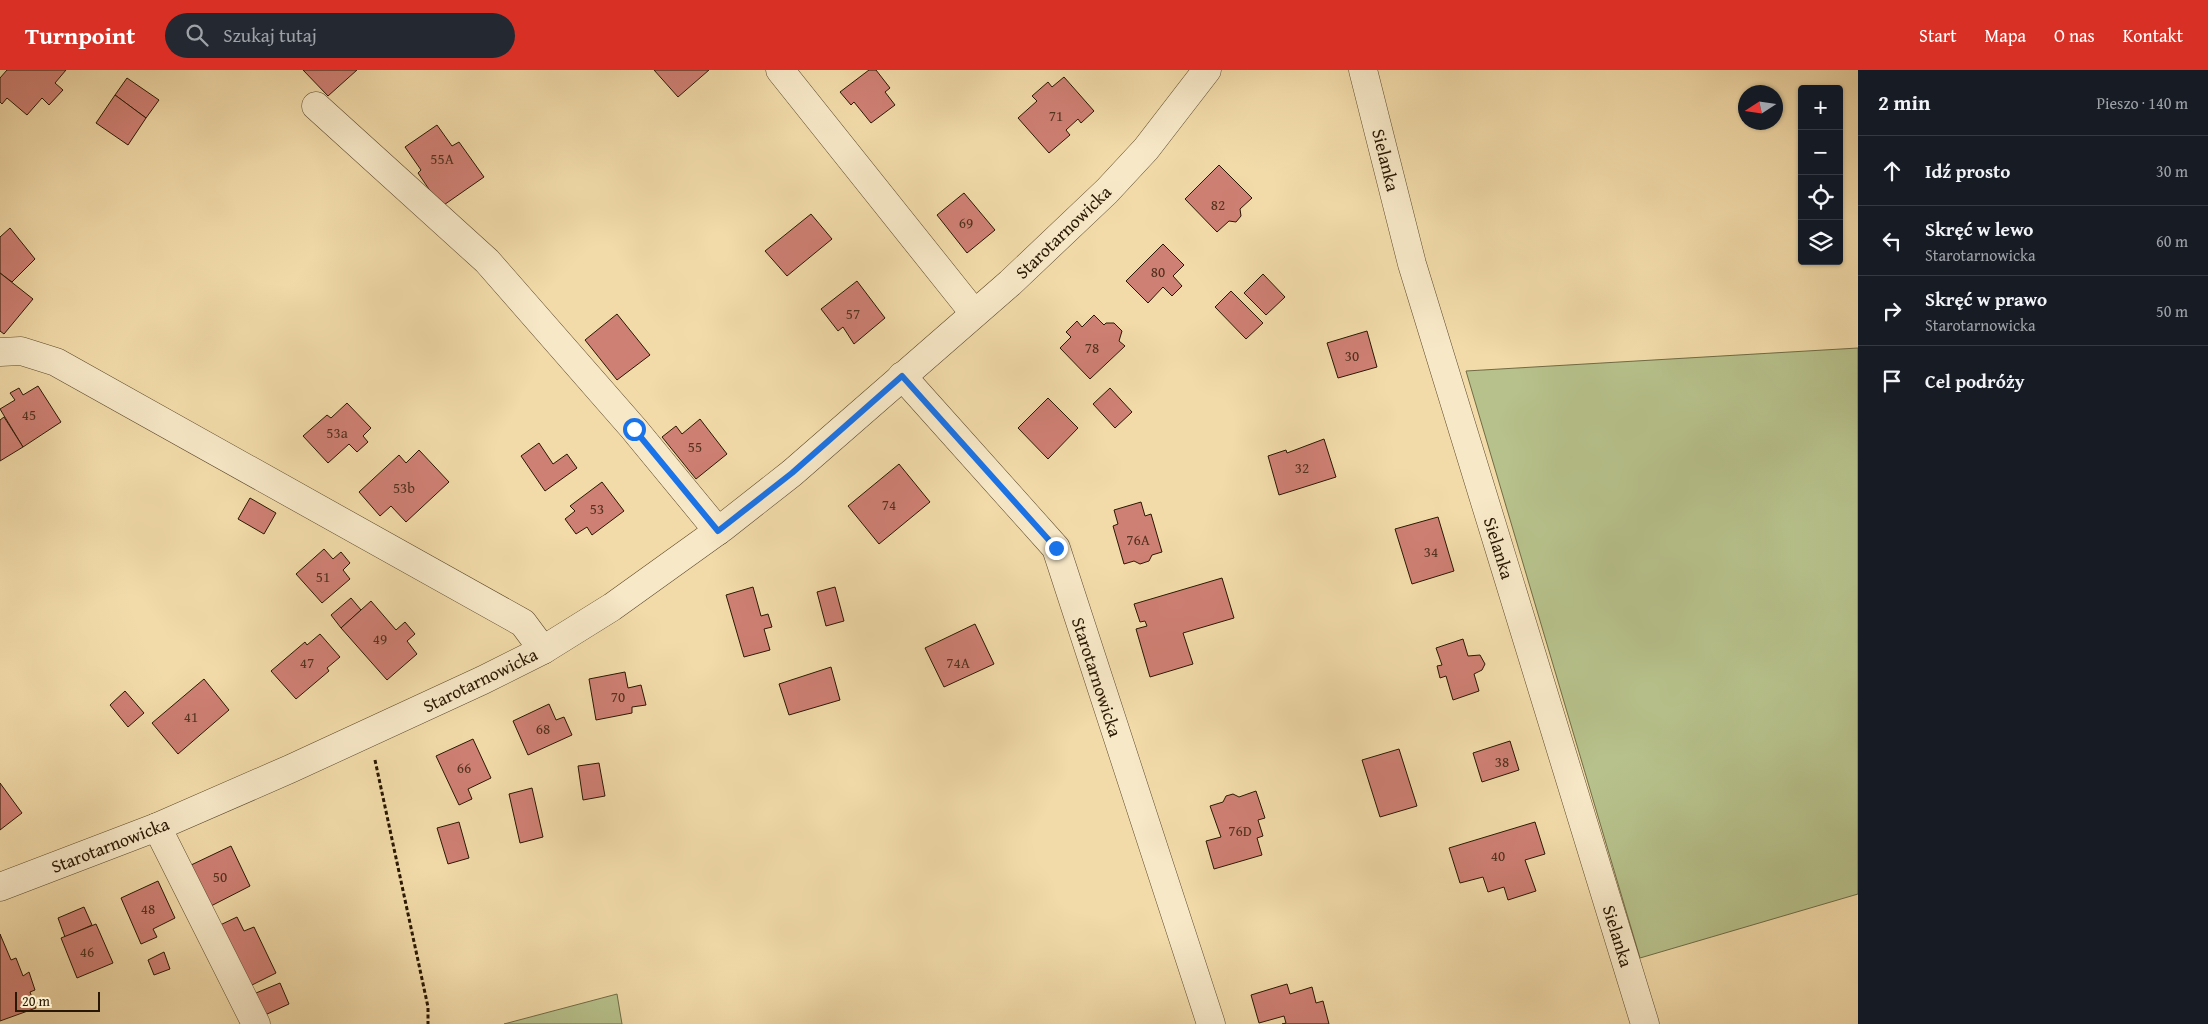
<!DOCTYPE html>
<html lang="pl">
<head>
<meta charset="utf-8">
<style>
	:root { --surface:#171b24; --page:#242831; --text:#f1f3f6; --muted:#9ea1a6; --line:#363941; --accent:#d93025 }
	body { margin:0; font-family:"Gentium Book Plus",serif; background:var(--page); color:var(--text) }
	.controls { position:absolute; right:15px; top:15px; display:grid; overflow:hidden; border-radius:5px; box-shadow:0 1px 4px #0004 }
	.controls button { width:45px; height:45px; display:grid; place-items:center; padding:0; border:0; border-bottom:1px solid var(--line); background:var(--surface); color:var(--text); font:25px sans-serif }
	.compass { position:absolute; left:1738px; top:15px; width:45px; height:45px; border-radius:50%; background:var(--surface); box-shadow:0 1px 4px #0004; rotate:258deg }
	.scale { position:absolute; left:15px; bottom:12px; width:85px; box-sizing:border-box; padding-left:5px; border:2px solid #291702; border-top:0; font-size:14px; line-height:18px; white-space:nowrap; color:#291702; -webkit-text-stroke:4px #f7e8c7; paint-order:stroke }
	.stop { position:absolute; width:15px; height:15px; margin:-11px; border:4px solid #1a73e8; border-radius:50%; background:#fff }
	.stop.end { background:#1a73e8; border-color:#fff; box-shadow:0 1px 5px #0008 }
	.list { margin:0; padding:0; list-style:none }
	h2 { display:flex; justify-content:space-between; align-items:center; height:65px; margin:0; padding:0 20px; font-size:21px }
	h2 small { font-size:16px; font-weight:400; color:var(--muted) }
	.list li { display:grid; grid-template-columns:32px 1fr auto; gap:15px; align-items:center; box-sizing:border-box; height:70px; padding:0 20px; border-top:1px solid var(--line) }
	.list b { display:block; font-size:19px; white-space:nowrap }
	.list p { margin:0; font-size:16px; white-space:nowrap; color:var(--muted) }
	.list em { font-size:16px; font-style:normal; color:var(--muted) }
	.icon { flex:none; width:28px; height:28px; fill:none; stroke:currentColor; stroke-width:2; stroke-linecap:round; stroke-linejoin:round }
	.map { position:relative; flex:none; width:1858px; height:954px; overflow:hidden }
	header { display:flex; align-items:center; gap:30px; box-sizing:border-box; height:70px; padding:0 25px; background:var(--accent); color:#fff }
	header strong { font-size:24px }
	nav { display:flex; gap:28px; margin-inline-start:auto; font-size:18px }
	.search { width:350px; height:45px; background:var(--page); display:flex; align-items:center; gap:12px; box-sizing:border-box; padding:0 18px; border-radius:28px; color:var(--muted); font-size:19px }
	main { display:flex }
	aside { flex:1; background:var(--surface) }
	.map>svg:first-child { display:block }
</style>
</head>
<body>
<header>
<strong>Turnpoint</strong>
<div class="search"><svg class="icon" aria-label="search" viewBox="0 0 24 24"><circle cx="10" cy="10" r="6"/><path d="M15 15l6 6"/></svg>Szukaj tutaj</div>
<nav><a>Start</a><a>Mapa</a><a>O nas</a><a>Kontakt</a></nav>
</header>
<main>
<div class="map">
<svg width="1858" height="954" viewBox="0 0 1858 954">
	<rect width="100%" height="100%" fill="#f2dba9"/>
	<filter id="stains"><feTurbulence type="fractalNoise" baseFrequency=".004" numOctaves="4"/><feColorMatrix values="0 0 0 0 .2 0 0 0 0 .09 0 0 0 0 .02 0 0 0 .5 -.17"/></filter>
	<radialGradient id="worn" r=".72"><stop offset=".6" stop-color="#630" stop-opacity="0"/><stop offset="1" stop-color="#630" stop-opacity=".3"/></radialGradient>
	<!-- green -->
	<g fill="#b7c18b" stroke="#706c46">
		<path d="M 1858,278 L 1858,824 L 1640,888 L 1466,301 Z"/>
		<path d="M 617,924 L 622,954 L 504,954 Z"/>
	</g>
	<!-- building -->
	<g fill="#cf8074" stroke="#291702">
		<path d="M 7,0 L 66,0 L 55,13 L 63,20 L 49,35 L 42,28 L 27,45 L 7,28 L 2,34 L 0,32 L 0,8 Z"/>
		<path d="M 303,0 L 357,0 L 328,26 Z"/>
		<path d="M 654,0 L 709,0 L 678,27 Z"/>
		<path d="M 869,0 L 876,0 L 890,18 L 885,22 L 895,35 L 871,53 L 854,32 L 851,35 L 840,22 Z"/>
		<path d="M 1064,7 L 1094,41 L 1081,53 L 1078,49 L 1066,60 L 1070,65 L 1049,83 L 1018,48 L 1037,31 L 1032,26 L 1048,12 L 1052,17 Z"/>
		<path d="M 127,8 L 159,30 L 146,48 L 115,25 Z"/>
		<path d="M 115,25 L 146,48 L 128,75 L 96,53 Z"/>
		<path d="M 437,55 L 452,76 L 459,72 L 484,107 L 441,137 L 418,103 L 421,100 L 405,77 Z"/>
		<path d="M 1219,95 L 1252,128 L 1240,139 L 1241,146 L 1236,152 L 1229,151 L 1217,162 L 1185,129 Z"/>
		<path d="M 964,123 L 995,160 L 967,183 L 937,145 Z"/>
		<path d="M 811,144 L 832,169 L 787,206 L 765,181 Z"/>
		<path d="M 10,158 L 35,189 L 12,212 L 0,203 L 0,167 Z"/>
		<path d="M 1163,174 L 1184,195 L 1173,206 L 1182,216 L 1172,226 L 1163,217 L 1148,233 L 1126,211 Z"/>
		<path d="M 0,203 L 33,229 L 4,264 L 0,261 Z"/>
		<path d="M 1263,204 L 1285,227 L 1266,245 L 1244,223 Z"/>
		<path d="M 857,211 L 885,248 L 854,274 L 843,257 L 838,261 L 821,239 Z"/>
		<path d="M 1231,221 L 1263,253 L 1246,269 L 1215,237 Z"/>
		<path d="M 617,244 L 650,285 L 617,310 L 585,270 Z"/>
		<path d="M 1094,245 L 1104,255 L 1106,253 L 1114,253 L 1122,261 L 1119,271 L 1125,276 L 1090,309 L 1060,278 L 1071,267 L 1066,262 L 1077,251 L 1082,257 Z"/>
		<path d="M 1367,261 L 1377,297 L 1338,308 L 1327,273 Z"/>
		<path d="M 38,316 L 61,352 L 23,377 L 0,339 L 15,330 L 10,323 L 19,318 L 23,325 Z"/>
		<path d="M 1110,318 L 1132,342 L 1115,358 L 1093,334 Z"/>
		<path d="M 1048,328 L 1078,358 L 1048,389 L 1018,358 Z"/>
		<path d="M 347,333 L 371,358 L 363,366 L 368,372 L 357,382 L 349,374 L 328,393 L 303,366 L 327,345 L 331,348 Z"/>
		<path d="M 4,347 L 23,377 L 0,391 L 0,350 Z"/>
		<path d="M 700,349 L 727,384 L 696,409 L 662,367 L 676,356 L 682,364 Z"/>
		<path d="M 1324,369 L 1336,407 L 1279,425 L 1268,386 L 1286,380 L 1287,383 Z"/>
		<path d="M 539,373 L 553,394 L 567,384 L 577,398 L 545,421 L 521,386 Z"/>
		<path d="M 419,380 L 449,412 L 406,452 L 391,436 L 380,446 L 359,422 L 399,385 L 406,393 Z"/>
		<path d="M 899,394 L 930,432 L 879,474 L 848,436 Z"/>
		<path d="M 602,412 L 624,441 L 592,465 L 587,457 L 576,464 L 565,449 L 575,441 L 570,436 Z"/>
		<path d="M 250,428 L 276,443 L 264,464 L 238,449 Z"/>
		<path d="M 1141,432 L 1145,446 L 1151,444 L 1162,482 L 1152,485 L 1149,491 L 1140,494 L 1134,491 L 1124,494 L 1113,456 L 1118,454 L 1114,440 Z"/>
		<path d="M 1438,447 L 1454,501 L 1412,514 L 1395,459 Z"/>
		<path d="M 324,479 L 333,489 L 341,482 L 350,493 L 343,500 L 350,509 L 322,533 L 296,504 Z"/>
		<path d="M 1222,508 L 1234,548 L 1183,563 L 1193,594 L 1150,607 L 1136,559 L 1147,556 L 1145,551 L 1140,552 L 1134,534 Z"/>
		<path d="M 753,517 L 761,546 L 768,544 L 772,557 L 764,559 L 770,580 L 744,587 L 726,525 Z"/>
		<path d="M 835,517 L 844,551 L 826,556 L 817,522 Z"/>
		<path d="M 351,528 L 361,540 L 341,558 L 331,545 Z"/>
		<path d="M 371,531 L 396,560 L 405,552 L 415,564 L 407,571 L 417,584 L 387,610 L 341,558 Z"/>
		<path d="M 975,554 L 994,594 L 944,617 L 925,578 Z"/>
		<path d="M 320,564 L 340,587 L 327,598 L 329,601 L 296,629 L 271,601 L 305,572 L 307,575 Z"/>
		<path d="M 1463,569 L 1468,586 L 1480,585 L 1485,594 L 1482,600 L 1474,604 L 1479,621 L 1453,630 L 1446,606 L 1440,608 L 1437,596 L 1442,595 L 1436,578 Z"/>
		<path d="M 831,597 L 840,630 L 789,645 L 779,614 Z"/>
		<path d="M 625,602 L 628,618 L 641,615 L 646,635 L 632,637 L 632,643 L 596,650 L 589,609 Z"/>
		<path d="M 204,609 L 229,640 L 178,684 L 152,653 Z"/>
		<path d="M 125,621 L 144,643 L 128,657 L 110,635 Z"/>
		<path d="M 549,634 L 556,650 L 564,647 L 572,665 L 528,685 L 513,651 Z"/>
		<path d="M 473,669 L 491,708 L 468,719 L 472,729 L 459,735 L 436,686 Z"/>
		<path d="M 1510,671 L 1519,700 L 1482,712 L 1473,683 Z"/>
		<path d="M 1399,679 L 1417,736 L 1380,747 L 1362,690 Z"/>
		<path d="M 599,693 L 605,726 L 583,730 L 578,696 Z"/>
		<path d="M 0,713 L 22,743 L 0,760 Z"/>
		<path d="M 532,718 L 543,767 L 520,773 L 509,724 Z"/>
		<path d="M 1256,721 L 1265,748 L 1258,750 L 1263,766 L 1257,768 L 1262,785 L 1214,799 L 1206,771 L 1221,767 L 1210,736 L 1223,732 L 1226,726 L 1233,724 L 1239,727 Z"/>
		<path d="M 459,752 L 469,788 L 448,794 L 437,758 Z"/>
		<path d="M 1535,752 L 1545,784 L 1525,790 L 1536,821 L 1508,830 L 1504,817 L 1488,822 L 1483,807 L 1460,813 L 1449,778 Z"/>
		<path d="M 231,776 L 250,816 L 209,837 L 189,796 Z"/>
		<path d="M 158,811 L 175,848 L 153,859 L 157,867 L 141,874 L 121,828 Z"/>
		<path d="M 84,837 L 92,855 L 65,867 L 58,848 Z"/>
		<path d="M 237,847 L 244,861 L 254,857 L 276,903 L 248,917 L 218,856 Z"/>
		<path d="M 96,854 L 113,893 L 77,908 L 61,868 Z"/>
		<path d="M 0,864 L 11,890 L 16,888 L 23,906 L 29,902 L 35,920 L 30,922 L 36,938 L 0,951 Z"/>
		<path d="M 164,882 L 170,899 L 154,905 L 148,890 Z"/>
		<path d="M 280,913 L 289,934 L 265,945 L 256,923 Z"/>
		<path d="M 1287,914 L 1290,924 L 1312,917 L 1316,933 L 1323,931 L 1329,954 L 1282,954 L 1286,953 L 1284,946 L 1259,953 L 1251,925 Z"/>
	</g>
	<g fill="none" stroke-linecap="round" stroke-linejoin="round">
		<defs>
			<g id="minor">
				<path d="M 780,0 L 974,243"/>
				<path d="M 1363,0 L 1412,194 L 1645,954"/>
				<path d="M 316,36 L 487,191 L 634,359 L 718,461"/>
				<path d="M 0,282 L 21,281 L 56,292 L 523,553 L 543,580"/>
				<path d="M 902,306 L 1056,478 L 1211,954"/>
				<path d="M 157,757 L 256,954"/>
				<path d="M 0,817 L 157,757 L 290,699 L 483,610 L 543,580 L 612,537 L 722,458 L 792,403 L 1010,213 L 1107,121 L 1146,79 L 1207,0"/>
			</g>
		</defs>
		<!-- minor casing -->
		<use href="#minor" stroke="#5b482c" stroke-width="29"/>
		<!-- path -->
		<path stroke="#291702" stroke-width="3" stroke-dasharray="4 2.5" stroke-linecap="butt" d="M 375,690 L 428,937 L 428,954"/>
		<!-- minor -->
		<use href="#minor" stroke="#f7e8c7" stroke-width="28"/>
	</g>
	<g fill="none" stroke-linecap="round" stroke-linejoin="round">
		<!-- route -->
		<path stroke="#1a73e8" stroke-width="6" d="M 634,359 L 718,461 L 792,403 L 902,306 L 1056,478"/>
	</g>
	<g text-anchor="middle" dominant-baseline="central" stroke-width="4" stroke-linejoin="round" paint-order="stroke">
		<!-- number labels -->
		<g font-size="15" fill="#52311e">
			<text x="1056" y="45">71</text>
			<text x="442" y="88">55A</text>
			<text x="1218" y="134">82</text>
			<text x="966" y="152">69</text>
			<text x="1158" y="201">80</text>
			<text x="853" y="243">57</text>
			<text x="1092" y="277">78</text>
			<text x="1352" y="285">30</text>
			<text x="29" y="344">45</text>
			<text x="337" y="362">53a</text>
			<text x="695" y="376">55</text>
			<text x="1302" y="397">32</text>
			<text x="404" y="417">53b</text>
			<text x="889" y="434">74</text>
			<text x="597" y="438">53</text>
			<text x="1138" y="469">76A</text>
			<text x="1431" y="481">34</text>
			<text x="323" y="506">51</text>
			<text x="380" y="568">49</text>
			<text x="307" y="592">47</text>
			<text x="958" y="592">74A</text>
			<text x="618" y="626">70</text>
			<text x="191" y="646">41</text>
			<text x="543" y="658">68</text>
			<text x="1502" y="691">38</text>
			<text x="464" y="697">66</text>
			<text x="1240" y="760">76D</text>
			<text x="1498" y="785">40</text>
			<text x="220" y="806">50</text>
			<text x="148" y="838">48</text>
			<text x="87" y="881">46</text>
		</g>
		<!-- street labels -->
		<g font-size="18" fill="#291702" stroke="#f7e8c7">
			<text transform="translate(1386 90) rotate(76)">Sielanka</text>
			<text transform="translate(1063 162) rotate(-44)">Starotarnowicka</text>
			<text transform="translate(1499 478) rotate(73)">Sielanka</text>
			<text transform="translate(1097 607) rotate(72)">Starotarnowicka</text>
			<text transform="translate(480 610) rotate(-26)">Starotarnowicka</text>
			<text transform="translate(110 775) rotate(-21)">Starotarnowicka</text>
			<text transform="translate(1618 866) rotate(73)">Sielanka</text>
		</g>
	</g>
	<rect width="100%" height="100%" filter="url(#stains)"/>
	<rect width="100%" height="100%" fill="url(#worn)"/>
</svg>
<div class="controls">
<button>+</button>
<button>−</button>
<button><svg class="icon" aria-label="locate" viewBox="0 0 24 24"><circle cx="12" cy="12" r="6"/><path d="M12 2v4M12 18v4M2 12h4M18 12h4"/></svg></button>
<button><svg class="icon" aria-label="layers" viewBox="0 0 24 24"><path d="M12 4l9 5-9 5-9-5zM3 14l9 5 9-5"/></svg></button>
</div>
<svg class="compass" viewBox="-18 -18 36 36"><path d="M0-13l5 13h-10z" fill="#e53935"/><path d="M0 13l5-13h-10z" fill="#9ea1a6"/></svg>
<div class="scale">20 m</div>
<div class="stop" style="left:634px;top:359px"></div>
<div class="stop end" style="left:1056px;top:478px"></div>
</div>
<aside>
<h2>2 min<small>Pieszo · 140 m</small></h2>
<ul class="list">
<li><svg class="icon" aria-label="ahead" viewBox="0 0 24 24"><path d="M12 20V5M6 11l6-6 6 6"/></svg><div><b>Idź prosto</b></div><em>30 m</em></li>
<li><svg class="icon" aria-label="left" viewBox="0 0 24 24"><path d="M17 20v-9H6M10 6l-5 5 5 5"/></svg><div><b>Skręć w lewo</b><p>Starotarnowicka</p></div><em>60 m</em></li>
<li><svg class="icon" aria-label="right" viewBox="0 0 24 24"><path d="M7 20v-9h11M14 6l5 5-5 5"/></svg><div><b>Skręć w prawo</b><p>Starotarnowicka</p></div><em>50 m</em></li>
<li><svg class="icon" aria-label="arrive" viewBox="0 0 24 24"><path d="M6 21V4h12l-3 4 3 4H6"/></svg><div><b>Cel podróży</b></div></li>
</ul>
</aside>
</main>
</body>
</html>
